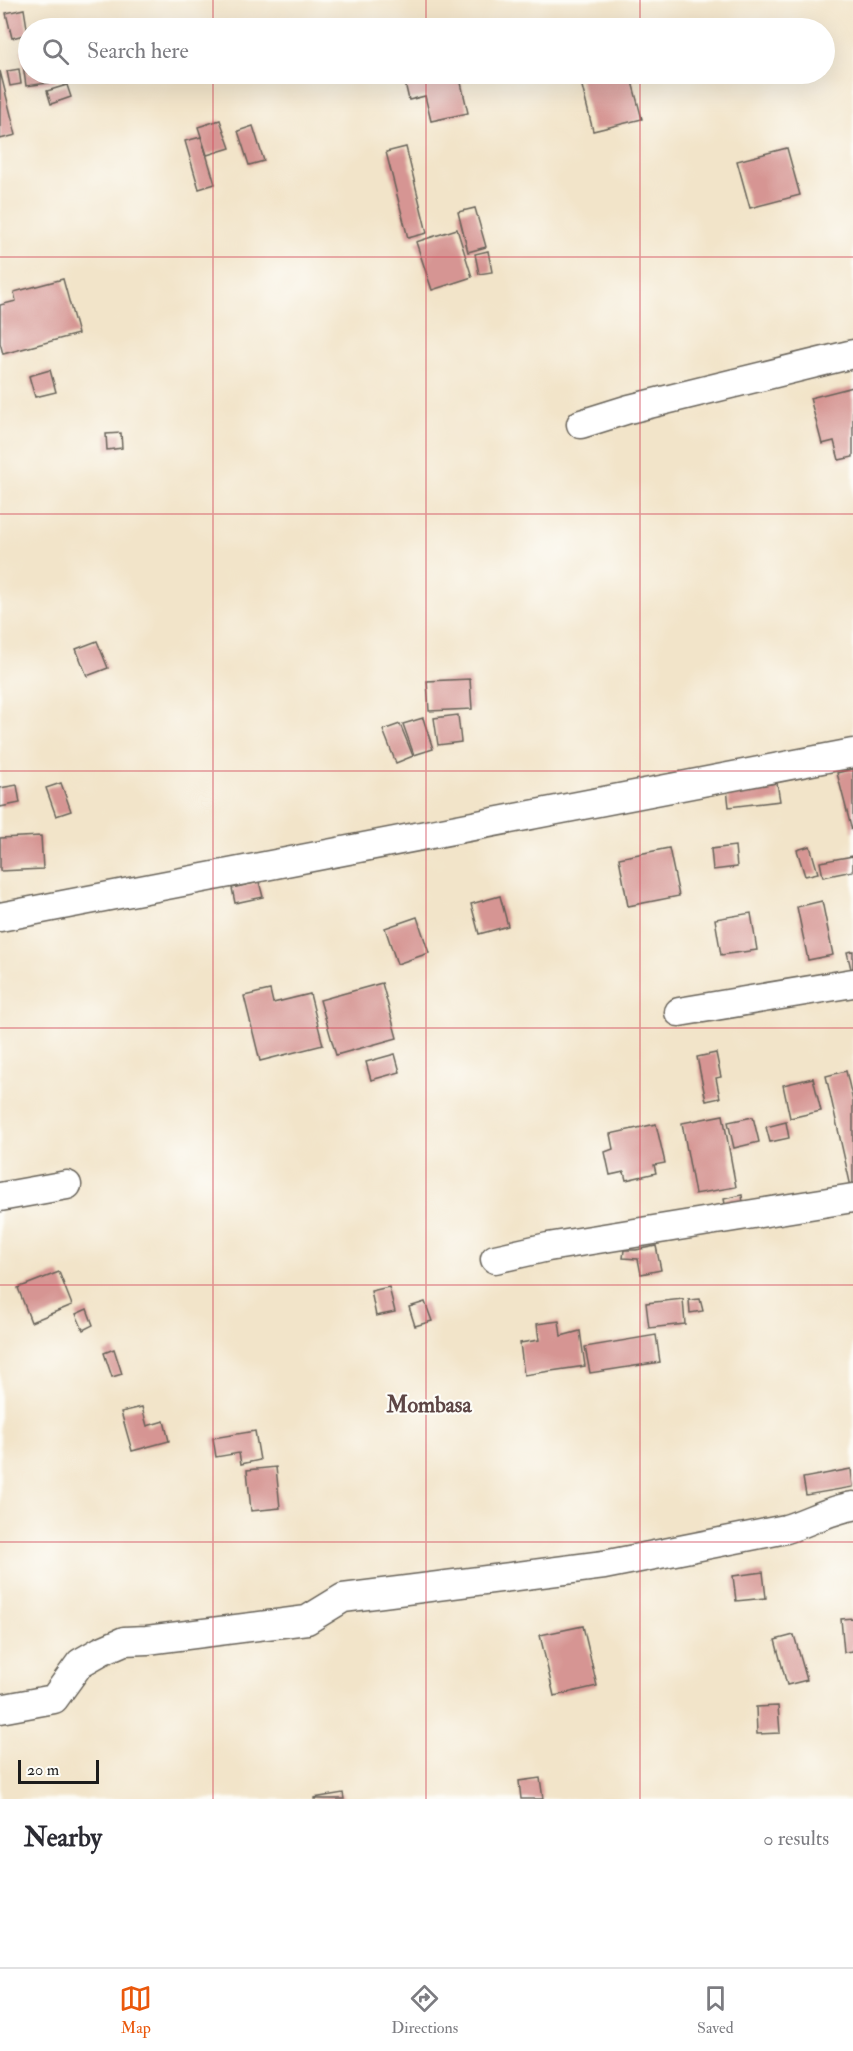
<!DOCTYPE html>
<html lang="en">
<head>
<meta charset="utf-8">
<style>
	:root { --surface:#fff; --page:#f2f2f3; --text:#2b2b33; --muted:#7c7c81; --line:#e1e1e2; --accent:#ea580c }
	body { margin:0; font-family:"IM FELL Double Pica",serif; background:var(--page); color:var(--text) }
	.scale { position:absolute; left:18px; bottom:15px; width:81px; box-sizing:border-box; padding-left:6px; border:3px solid #1c1c1c; border-top:0; font-size:16px; line-height:21px; white-space:nowrap; color:#1c1c1c; -webkit-text-stroke:4px #fdfcf7; paint-order:stroke }
	.list { margin:0; padding:0; list-style:none }
	h2 { display:flex; justify-content:space-between; align-items:center; height:78px; margin:0; padding:0 24px; font-size:26px }
	h2 small { font-size:20px; font-weight:400; color:var(--muted) }
	.icon { flex:none; width:33px; height:33px; fill:none; stroke:currentColor; stroke-width:2; stroke-linecap:round; stroke-linejoin:round }
	.map { position:relative; flex:none; width:853px; height:1799px; overflow:hidden }
	.search { position:absolute; background:var(--surface); box-shadow:0 6px 24px #0002; left:18px; right:18px; top:18px; height:66px; display:flex; align-items:center; gap:15px; box-sizing:border-box; padding:0 21px; border-radius:33px; color:var(--muted); font-size:22px }
	.sheet { height:168px; background:var(--surface) }
	nav { display:flex; justify-content:space-around; align-items:center; box-sizing:border-box; height:84px; border-top:2px solid var(--line); background:var(--surface); font-size:16px; color:var(--muted) }
	nav a { display:grid; justify-items:center; gap:3px }
	nav .on { color:var(--accent) }
	.map>svg:first-child { display:block }
</style>
</head>
<body>
<div class="map">
<svg width="853" height="1799" viewBox="0 0 853 1799">
	<rect width="100%" height="100%" fill="#fdfcf7"/>
	<filter id="ink" filterUnits="userSpaceOnUse"><feTurbulence type="fractalNoise" baseFrequency=".0167" numOctaves="2"/><feDisplacementMap in="SourceGraphic" scale="12" xChannelSelector="R" yChannelSelector="G"/><feConvolveMatrix kernelMatrix="1 2 1 2 8 2 1 2 1" color-interpolation-filters="sRGB"/></filter>
	<filter id="wash" filterUnits="userSpaceOnUse"><feTurbulence type="fractalNoise" baseFrequency=".008" numOctaves="4" result="noise"/><feDisplacementMap in="SourceGraphic" scale="24" xChannelSelector="R" yChannelSelector="G"/><feGaussianBlur stdDeviation="1.35" result="paint"/><feColorMatrix in="noise" values="0 0 0 0 0 0 0 0 0 0 0 0 0 0 0 0 0 1.4 0 .05"/><feComposite in="paint" operator="in"/></filter>
	<g filter="url(#wash)">
		<rect width="100%" height="100%" fill="#f2e4c9"/>
		<g id="blocks">
			<!-- building -->
			<g fill="#d69593">
				<path d="M 24,9 L 28,34 L 12,38 L 6,13 Z"/>
				<path d="M 28,49 L 28,74 L 55,74 L 56,82 L 26,86 L 21,50 Z"/>
				<path d="M 19,69 L 21,84 L 10,86 L 7,71 Z"/>
				<path d="M 0,71 L 16,135 L 0,139 Z"/>
				<path d="M 403,74 L 459,74 L 468,113 L 431,121 L 425,96 L 409,100 Z"/>
				<path d="M 579,74 L 630,74 L 642,119 L 593,131 Z"/>
				<path d="M 67,85 L 71,97 L 51,104 L 47,91 Z"/>
				<path d="M 220,120 L 230,148 L 207,155 L 198,127 Z"/>
				<path d="M 253,126 L 264,161 L 249,165 L 238,131 Z"/>
				<path d="M 201,137 L 215,184 L 199,189 L 185,141 Z"/>
				<path d="M 406,147 L 427,233 L 408,238 L 386,152 Z"/>
				<path d="M 787,148 L 800,195 L 750,208 L 737,161 Z"/>
				<path d="M 475,208 L 486,247 L 468,252 L 458,212 Z"/>
				<path d="M 457,229 L 472,277 L 432,290 L 416,242 Z"/>
				<path d="M 488,251 L 492,272 L 479,274 L 475,254 Z"/>
				<path d="M 63,279 L 78,334 L 3,354 L 0,343 L 0,305 L 16,301 L 14,292 Z"/>
				<path d="M 50,370 L 56,392 L 35,397 L 29,376 Z"/>
				<path d="M 853,387 L 853,457 L 839,460 L 834,441 L 822,444 L 810,398 Z"/>
				<path d="M 121,433 L 122,448 L 107,450 L 106,434 Z"/>
				<path d="M 97,641 L 108,668 L 87,676 L 76,649 Z"/>
				<path d="M 470,679 L 472,709 L 429,711 L 427,681 Z"/>
				<path d="M 458,715 L 461,742 L 438,745 L 434,718 Z"/>
				<path d="M 423,718 L 433,749 L 414,755 L 403,724 Z"/>
				<path d="M 400,724 L 413,756 L 396,763 L 383,730 Z"/>
				<path d="M 853,769 L 853,831 L 852,831 L 837,773 Z"/>
				<path d="M 61,783 L 71,811 L 56,816 L 46,788 Z"/>
				<path d="M 777,783 L 780,801 L 729,807 L 727,789 Z"/>
				<path d="M 17,785 L 20,803 L 0,807 L 0,788 Z"/>
				<path d="M 41,836 L 43,869 L 0,871 L 0,838 Z"/>
				<path d="M 735,846 L 737,867 L 713,870 L 711,849 Z"/>
				<path d="M 810,846 L 818,873 L 805,876 L 797,850 Z"/>
				<path d="M 669,848 L 679,896 L 628,906 L 619,858 Z"/>
				<path d="M 853,856 L 853,871 L 823,877 L 820,862 Z"/>
				<path d="M 259,882 L 263,897 L 235,903 L 232,888 Z"/>
				<path d="M 500,896 L 508,926 L 479,934 L 471,904 Z"/>
				<path d="M 822,901 L 833,955 L 808,960 L 797,907 Z"/>
				<path d="M 751,913 L 757,950 L 721,955 L 715,919 Z"/>
				<path d="M 417,917 L 429,953 L 397,964 L 385,928 Z"/>
				<path d="M 853,951 L 853,973 L 852,973 L 847,952 Z"/>
				<path d="M 382,983 L 397,1038 L 336,1055 L 320,1000 Z"/>
				<path d="M 270,990 L 273,1003 L 310,994 L 323,1045 L 260,1061 L 244,996 Z"/>
				<path d="M 716,1053 L 721,1077 L 716,1078 L 720,1098 L 706,1101 L 697,1057 Z"/>
				<path d="M 395,1054 L 400,1072 L 371,1080 L 366,1062 Z"/>
				<path d="M 846,1071 L 853,1101 L 853,1187 L 851,1187 L 826,1076 Z"/>
				<path d="M 813,1078 L 821,1111 L 790,1118 L 783,1085 Z"/>
				<path d="M 723,1115 L 736,1187 L 695,1194 L 682,1123 Z"/>
				<path d="M 753,1117 L 759,1142 L 734,1148 L 728,1122 Z"/>
				<path d="M 786,1122 L 789,1138 L 770,1142 L 766,1127 Z"/>
				<path d="M 656,1124 L 665,1163 L 654,1165 L 656,1173 L 626,1180 L 624,1172 L 610,1175 L 605,1152 L 613,1149 L 610,1134 Z"/>
				<path d="M 742,1195 L 744,1211 L 727,1214 L 724,1199 Z"/>
				<path d="M 656,1246 L 661,1270 L 641,1274 L 638,1259 L 623,1258 L 624,1250 L 636,1250 Z"/>
				<path d="M 59,1272 L 72,1305 L 31,1322 L 18,1288 Z"/>
				<path d="M 389,1287 L 395,1312 L 376,1316 L 371,1291 Z"/>
				<path d="M 683,1299 L 685,1324 L 649,1328 L 646,1303 Z"/>
				<path d="M 700,1299 L 703,1311 L 690,1313 L 689,1300 Z"/>
				<path d="M 425,1302 L 432,1321 L 415,1326 L 409,1307 Z"/>
				<path d="M 87,1309 L 93,1325 L 83,1330 L 76,1314 Z"/>
				<path d="M 559,1321 L 561,1336 L 580,1331 L 585,1366 L 524,1375 L 520,1343 L 539,1340 L 537,1324 Z"/>
				<path d="M 656,1335 L 660,1362 L 590,1373 L 585,1347 Z"/>
				<path d="M 114,1349 L 122,1374 L 112,1377 L 104,1353 Z"/>
				<path d="M 142,1407 L 147,1426 L 164,1421 L 169,1441 L 132,1451 L 121,1412 Z"/>
				<path d="M 255,1431 L 260,1460 L 241,1464 L 239,1453 L 216,1457 L 213,1438 Z"/>
				<path d="M 276,1467 L 280,1508 L 251,1511 L 247,1470 Z"/>
				<path d="M 851,1469 L 853,1487 L 806,1495 L 803,1478 Z"/>
				<path d="M 763,1572 L 766,1598 L 736,1601 L 733,1576 Z"/>
				<path d="M 853,1618 L 853,1651 L 844,1652 L 841,1619 Z"/>
				<path d="M 583,1626 L 597,1686 L 554,1696 L 540,1635 Z"/>
				<path d="M 794,1635 L 807,1680 L 787,1685 L 775,1640 Z"/>
				<path d="M 778,1706 L 780,1733 L 757,1734 L 756,1707 Z"/>
				<path d="M 540,1778 L 543,1799 L 521,1799 L 519,1781 Z"/>
				<path d="M 343,1793 L 344,1799 L 314,1799 L 314,1798 Z"/>
			</g>
		</g>
	</g>
	<g filter="url(#ink)">
		<use href="#blocks" fill-opacity="0" stroke="#676259" stroke-width="1.5"/>
		<g fill="none" stroke-linecap="round" stroke-linejoin="round">
			<defs>
				<g id="minor">
					<path d="M 581,424 L 629,409 L 853,354"/>
					<path d="M 0,917 L 853,753"/>
					<path d="M 679,1012 L 853,983"/>
					<path d="M 0,1197 L 67,1185"/>
					<path d="M 495,1259 L 548,1247 L 853,1198"/>
					<path d="M 0,1709 L 54,1699 L 80,1663 L 101,1651 L 124,1641 L 147,1640 L 307,1620 L 343,1598 L 604,1565 L 786,1529 C 809,1522 829,1510 853,1506"/>
				</g>
			</defs>
			<!-- minor casing -->
			<use href="#minor" stroke="#676259" stroke-width="31"/>
			<!-- minor -->
			<use href="#minor" stroke="#fff" stroke-width="28"/>
		</g>
	</g>
	<!-- grid -->
	<path fill="none" stroke="#d1495b" stroke-width="1.5" stroke-opacity="0.55" d="M 213,0 L 213,28M 426,0 L 426,28M 640,0 L 640,28M 213,74 L 213,1799M 426,74 L 426,1799M 640,74 L 640,1799M 0,257 L 853,257M 0,514 L 853,514M 0,771 L 853,771M 0,1028 L 853,1028M 0,1285 L 853,1285M 0,1542 L 853,1542"/>
	<g text-anchor="middle" dominant-baseline="central" stroke-width="4.5" stroke-linejoin="round" paint-order="stroke">
		<!-- quarter labels -->
		<g font-size="22" font-weight="bold" fill="#5d4646" stroke="#fdfcf7">
			<text x="429" y="1405">Mombasa</text>
		</g>
	</g>
</svg>
<div class="scale">20 m</div>
<div class="search"><svg class="icon" aria-label="search" viewBox="0 0 24 24"><circle cx="10" cy="10" r="6"/><path d="M15 15l6 6"/></svg>Search here</div>
</div>
<section class="sheet">
<h2>Nearby<small>0 results</small></h2>
<ul class="list">
</ul>
</section>
<nav>
<a class="on"><svg class="icon" aria-label="map" viewBox="0 0 24 24"><path d="M3 6l6-2 6 2 6-2v14l-6 2-6-2-6 2zM9 4v14M15 6v14"/></svg>Map</a>
<a><svg class="icon" aria-label="directions" viewBox="0 0 24 24"><path d="M12 3l9 9-9 9-9-9zM9 14v-3h6M13 9l2 2-2 2"/></svg>Directions</a>
<a><svg class="icon" aria-label="saved" viewBox="0 0 24 24"><path d="M7 4h10v16l-5-4-5 4z"/></svg>Saved</a>
</nav>
</body>
</html>
